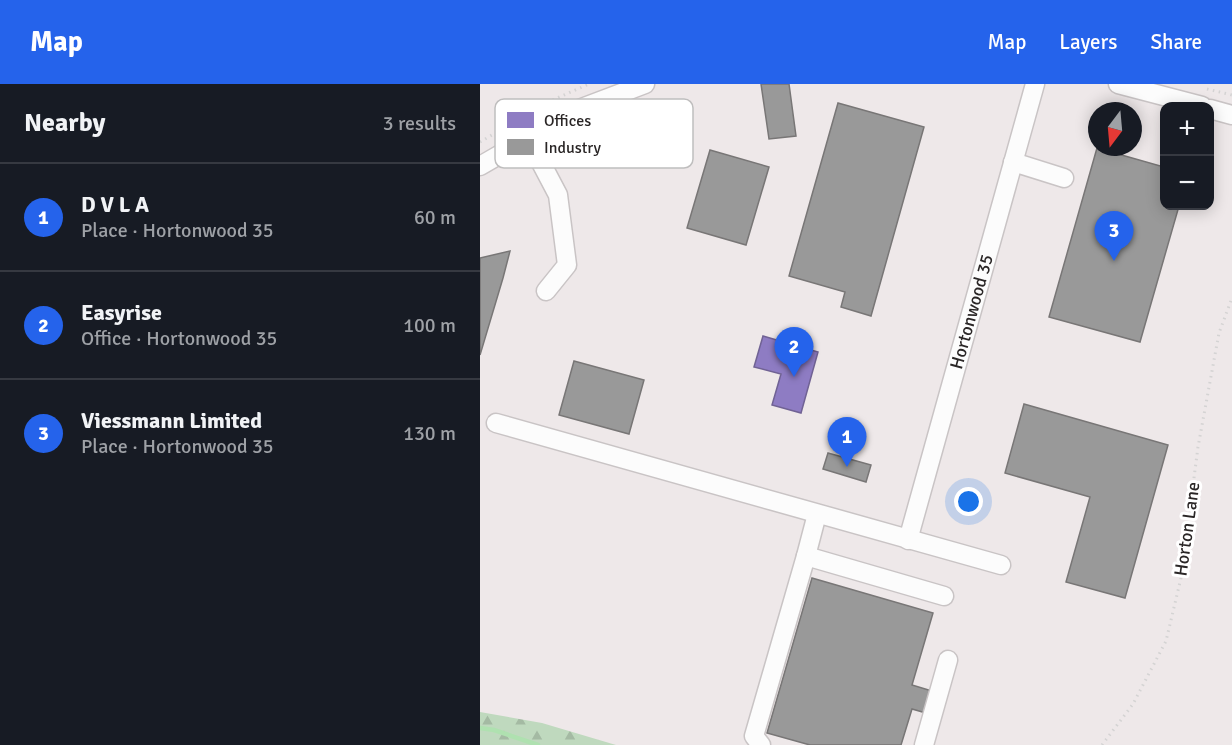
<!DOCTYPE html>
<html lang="en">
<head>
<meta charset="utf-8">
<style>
	:root { --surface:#171b24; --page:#242831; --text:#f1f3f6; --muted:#9ea1a6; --line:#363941; --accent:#2563eb }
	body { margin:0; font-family:Signika,sans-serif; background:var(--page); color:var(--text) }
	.controls { position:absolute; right:18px; top:18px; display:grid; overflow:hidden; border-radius:12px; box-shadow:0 3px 15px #0003 }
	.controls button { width:54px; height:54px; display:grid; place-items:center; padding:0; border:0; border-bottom:2px solid var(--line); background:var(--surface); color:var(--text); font:30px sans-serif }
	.compass { position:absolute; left:608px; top:18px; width:54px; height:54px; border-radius:50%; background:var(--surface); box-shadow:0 3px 15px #0003; rotate:196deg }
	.you { position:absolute; left:489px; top:418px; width:21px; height:21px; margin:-15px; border:4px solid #fff; border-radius:50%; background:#1a73e8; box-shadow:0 0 0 9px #1a73e833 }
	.badge { display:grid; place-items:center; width:39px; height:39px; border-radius:50%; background:var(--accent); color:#fff; font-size:20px; font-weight:700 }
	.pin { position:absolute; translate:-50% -50px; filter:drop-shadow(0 2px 3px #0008) }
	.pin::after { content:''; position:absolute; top:32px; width:21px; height:18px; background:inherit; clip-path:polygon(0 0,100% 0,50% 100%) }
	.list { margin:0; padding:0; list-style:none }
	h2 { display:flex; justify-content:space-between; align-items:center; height:78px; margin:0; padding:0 24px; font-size:26px }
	h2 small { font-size:20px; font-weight:400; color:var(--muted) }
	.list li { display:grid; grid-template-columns:39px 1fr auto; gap:18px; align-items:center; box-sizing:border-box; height:108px; padding:0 24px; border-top:2px solid var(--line) }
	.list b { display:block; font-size:22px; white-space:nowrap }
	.list p { margin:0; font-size:20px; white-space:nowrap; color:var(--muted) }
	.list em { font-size:20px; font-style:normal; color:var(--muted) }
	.map { position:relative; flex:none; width:752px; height:661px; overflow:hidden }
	header { display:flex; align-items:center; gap:36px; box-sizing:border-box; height:84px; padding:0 30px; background:var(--accent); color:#fff }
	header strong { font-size:28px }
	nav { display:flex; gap:33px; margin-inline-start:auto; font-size:21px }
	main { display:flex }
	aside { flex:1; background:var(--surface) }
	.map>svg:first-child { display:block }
</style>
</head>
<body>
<header>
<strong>Map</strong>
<nav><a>Map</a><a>Layers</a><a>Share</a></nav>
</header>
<main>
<aside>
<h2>Nearby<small>3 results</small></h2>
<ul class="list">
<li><span class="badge">1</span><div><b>D V L A</b><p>Place · Hortonwood 35</p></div><em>60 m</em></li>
<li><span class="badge">2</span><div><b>Easyrise</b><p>Office · Hortonwood 35</p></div><em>100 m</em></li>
<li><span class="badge">3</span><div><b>Viessmann Limited</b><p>Place · Hortonwood 35</p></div><em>130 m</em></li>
</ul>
</aside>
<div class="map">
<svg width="752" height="661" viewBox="0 0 752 661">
	<defs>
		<pattern id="forest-firs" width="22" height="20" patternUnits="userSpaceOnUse" patternTransform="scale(1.5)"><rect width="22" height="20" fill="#bfd9be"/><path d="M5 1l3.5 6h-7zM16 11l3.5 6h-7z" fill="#a4baa3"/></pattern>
	</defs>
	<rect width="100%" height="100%" fill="#eee8e9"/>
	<!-- forest -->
	<path fill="url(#forest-firs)" d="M 0,628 L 62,639 L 136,661 L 0,661 Z"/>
	<!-- offices -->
	<path fill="#8e7cc3" stroke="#706294" stroke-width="1.5" d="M 283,252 L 338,268 L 321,329 L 292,321 L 301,290 L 274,283 Z"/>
	<!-- industry -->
	<g fill="#999" stroke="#787676" stroke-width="1.5">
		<path d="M 281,0 L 309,0 L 316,52 L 289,55 Z"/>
		<path d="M 358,19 L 444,43 L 391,232 L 361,223 L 365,208 L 309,192 Z"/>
		<path d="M 617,64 L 684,83 L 684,122 L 699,122 L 660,258 L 569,233 Z"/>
		<path d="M 230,66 L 289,83 L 266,161 L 207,144 Z"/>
		<path d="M 30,167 L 23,194 L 0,271 L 0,174 Z"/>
		<path d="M 94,277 L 164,296 L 149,350 L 79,331 Z"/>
		<path d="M 544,320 L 688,361 L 645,514 L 586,498 L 610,413 L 525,389 Z"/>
		<path d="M 348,369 L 391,381 L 386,398 L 343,385 Z"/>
		<path d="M 332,494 L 453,529 L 432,601 L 452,607 L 446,629 L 432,625 L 421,661 L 330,661 L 287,649 Z"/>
	</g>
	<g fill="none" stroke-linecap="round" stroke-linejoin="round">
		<!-- stream -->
		<path stroke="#afe1b0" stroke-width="4.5" d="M 0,644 L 14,646 L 58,661"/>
		<defs>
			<g id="minor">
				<path d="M 638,0 L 722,22"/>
				<path d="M 730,25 L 752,31"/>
				<path d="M 48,54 L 78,111 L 87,181 L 66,207"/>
				<path d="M 533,78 L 584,94"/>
				<path d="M 0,82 L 99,25 L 165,0"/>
				<path d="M 16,339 L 521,481"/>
				<path d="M 337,430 L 326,472 L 464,512"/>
				<path id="s1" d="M 428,456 L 555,0"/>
				<path d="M 281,661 L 274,652 L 326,472"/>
				<path d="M 444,661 L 468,576"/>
			</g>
		</defs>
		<!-- minor casing -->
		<use href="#minor" stroke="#c9c4c5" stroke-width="21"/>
		<!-- path -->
		<g stroke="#d4d3d3" stroke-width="3" stroke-dasharray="1.5 4.5" stroke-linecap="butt">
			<path d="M 727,5 L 752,11"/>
			<path d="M 0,58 L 68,18 L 109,0"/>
			<path d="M 622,661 L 653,620 L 686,557 L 701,494 L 718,363 L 739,249 L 752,214"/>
		</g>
		<!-- minor -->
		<use href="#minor" stroke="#fcfcfc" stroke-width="18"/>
	</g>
	<g text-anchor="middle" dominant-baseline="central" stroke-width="6" stroke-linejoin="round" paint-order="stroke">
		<!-- street labels -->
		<g font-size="18" fill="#2a2626" stroke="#fff">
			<text stroke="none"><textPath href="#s1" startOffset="237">Hortonwood 35</textPath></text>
			<text transform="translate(707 445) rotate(-82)">Horton Lane</text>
		</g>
	</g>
	<!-- legend -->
	<rect x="15" y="15" width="198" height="69" rx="9" fill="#fff" stroke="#bfbebe" stroke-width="1.5"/>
	<rect x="27" y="28" width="27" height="16" fill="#8e7cc3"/>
	<rect x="27" y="55" width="27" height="16" fill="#999"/>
	<g font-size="16" fill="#2a2626">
		<text x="64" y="42">Offices</text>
		<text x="64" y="69">Industry</text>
	</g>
</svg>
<div class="controls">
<button>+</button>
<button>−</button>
</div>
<svg class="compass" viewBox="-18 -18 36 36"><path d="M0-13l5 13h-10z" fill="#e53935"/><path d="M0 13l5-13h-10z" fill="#9ea1a6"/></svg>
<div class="you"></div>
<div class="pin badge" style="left:367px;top:383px">1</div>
<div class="pin badge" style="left:314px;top:293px">2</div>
<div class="pin badge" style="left:634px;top:177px">3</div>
</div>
</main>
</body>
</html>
